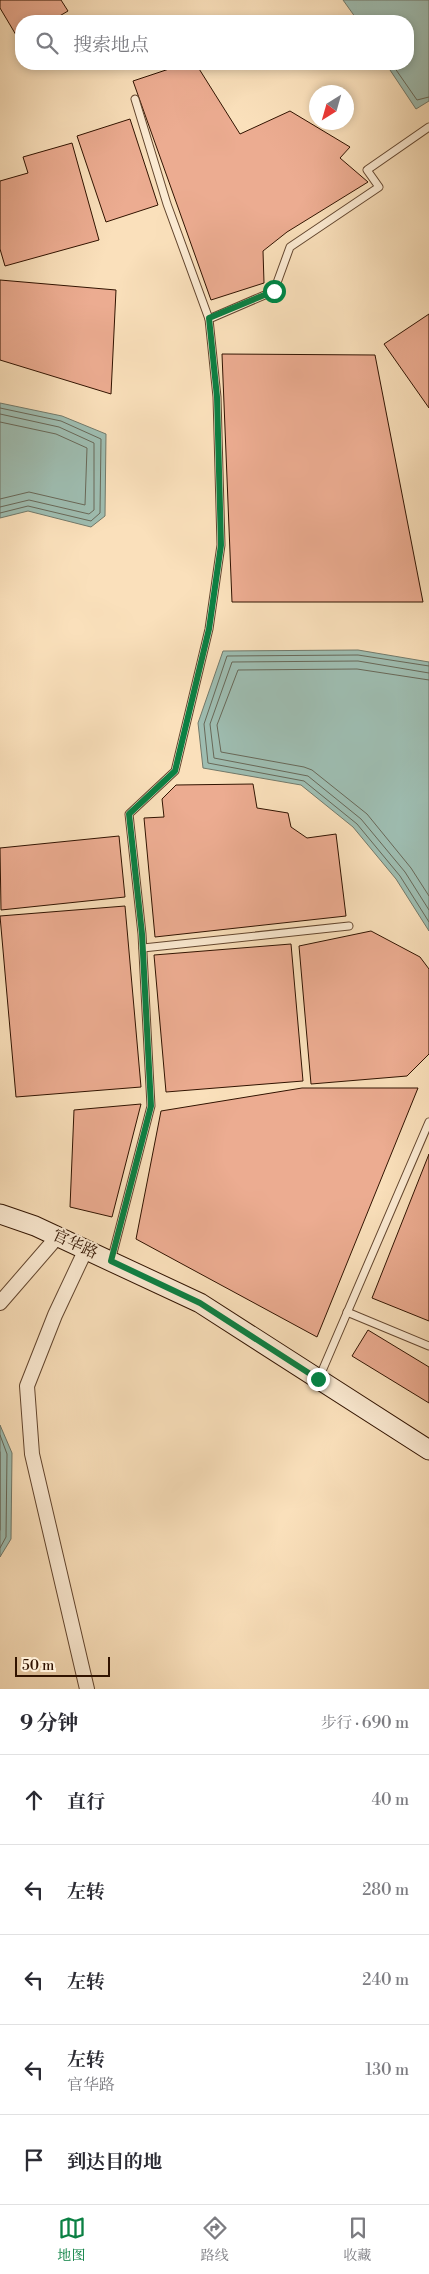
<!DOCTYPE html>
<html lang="zh">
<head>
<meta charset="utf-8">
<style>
	:root { --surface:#fff; --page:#f7f7f7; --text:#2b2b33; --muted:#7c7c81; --line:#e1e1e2; --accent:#0b8043 }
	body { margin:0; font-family:"Libre Bodoni","Noto Serif SC",serif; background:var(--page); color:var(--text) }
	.compass { position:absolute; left:309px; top:85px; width:45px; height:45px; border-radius:50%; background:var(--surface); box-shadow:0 2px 8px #0003; rotate:217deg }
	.scale { position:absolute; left:15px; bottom:12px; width:95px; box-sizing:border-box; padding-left:5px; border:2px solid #311300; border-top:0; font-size:14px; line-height:18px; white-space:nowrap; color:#311300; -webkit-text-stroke:4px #fcebd3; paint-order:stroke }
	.stop { position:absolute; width:15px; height:15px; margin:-11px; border:4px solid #0b8043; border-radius:50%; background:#fff }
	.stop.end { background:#0b8043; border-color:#fff; box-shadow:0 1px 5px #0008 }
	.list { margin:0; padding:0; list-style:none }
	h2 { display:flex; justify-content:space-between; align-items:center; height:65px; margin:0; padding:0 20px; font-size:21px }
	h2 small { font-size:16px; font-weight:400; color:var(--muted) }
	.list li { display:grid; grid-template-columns:32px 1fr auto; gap:15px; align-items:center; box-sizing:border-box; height:90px; padding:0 20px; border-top:1px solid var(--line) }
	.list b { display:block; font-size:19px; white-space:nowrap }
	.list p { margin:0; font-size:16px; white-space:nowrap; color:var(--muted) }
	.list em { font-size:16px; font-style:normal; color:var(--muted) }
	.icon { flex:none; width:28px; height:28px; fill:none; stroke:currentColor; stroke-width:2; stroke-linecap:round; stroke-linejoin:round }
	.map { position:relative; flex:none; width:429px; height:1689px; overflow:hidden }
	.search { position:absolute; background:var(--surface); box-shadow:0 2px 8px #0003; left:15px; right:15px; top:15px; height:55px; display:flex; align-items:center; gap:12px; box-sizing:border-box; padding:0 18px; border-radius:20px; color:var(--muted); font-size:19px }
	.sheet { height:515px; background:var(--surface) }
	nav { display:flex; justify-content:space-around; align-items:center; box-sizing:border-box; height:70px; border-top:1px solid var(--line); background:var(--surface); font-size:14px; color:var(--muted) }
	nav a { display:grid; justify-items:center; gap:2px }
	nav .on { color:var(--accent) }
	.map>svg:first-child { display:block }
</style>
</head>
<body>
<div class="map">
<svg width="429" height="1689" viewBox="0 0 429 1689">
	<rect width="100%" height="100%" fill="#fae0bb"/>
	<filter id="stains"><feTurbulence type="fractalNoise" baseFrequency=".004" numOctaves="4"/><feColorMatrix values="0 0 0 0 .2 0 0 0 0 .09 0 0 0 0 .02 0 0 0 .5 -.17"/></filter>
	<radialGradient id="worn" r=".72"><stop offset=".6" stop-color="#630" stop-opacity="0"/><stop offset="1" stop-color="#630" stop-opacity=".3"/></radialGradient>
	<!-- water -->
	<g fill="#9ebdb1" stroke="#72796a">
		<path d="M 343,0 L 429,0 L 429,101 L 416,109 L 386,64 L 408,64 L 408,21 L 358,21 Z"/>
		<path d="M 0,403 L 62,416 L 106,434 L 105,516 L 91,527 L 28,511 L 0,518 Z"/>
		<path d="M 358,650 L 429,662 L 429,931 L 396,879 L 353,827 L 301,785 L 203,768 L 198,723 L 223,651 Z"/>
		<path d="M 0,1425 L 12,1453 L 11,1539 L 0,1557 Z"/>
	</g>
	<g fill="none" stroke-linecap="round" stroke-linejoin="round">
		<!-- shore -->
		<g stroke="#686858" stroke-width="1">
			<path d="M 392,64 L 417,100 L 429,97"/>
			<path d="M 0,408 L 61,421 L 101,439 L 100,513 L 91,521 L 28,506 L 0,513"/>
			<path d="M 0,414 L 59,427 L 94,443 L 94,510 L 89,514 L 29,500 L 0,507"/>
			<path d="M 0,422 L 56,434 L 87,448 L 85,505 L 29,492 L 0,499"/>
			<path d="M 429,666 L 358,655 L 227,656 L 204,724 L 208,763 L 304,781 L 357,824 L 400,876 L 429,922"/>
			<path d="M 429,673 L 358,661 L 232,662 L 210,724 L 214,758 L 308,776 L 361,819 L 405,872 L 429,910"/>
			<path d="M 429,680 L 357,669 L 238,670 L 217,725 L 221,752 L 304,767 L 312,770 L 367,814 L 411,868 L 429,896"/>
			<path d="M 0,1435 L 7,1454 L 6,1537 L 0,1548"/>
			<path d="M 0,1452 L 0,1530"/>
		</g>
	</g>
	<!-- building -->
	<g fill="#ecac91" stroke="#311300">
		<path d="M 0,0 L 61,0 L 68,11 L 51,21 L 21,21 L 21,39 L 19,40 L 0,8 Z"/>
		<path d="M 184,64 L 196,64 L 240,134 L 290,111 L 350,147 L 340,158 L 368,182 L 287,232 L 263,251 L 264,283 L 211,300 L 133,81 Z"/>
		<path d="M 130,119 L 158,205 L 106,222 L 77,136 Z"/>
		<path d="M 72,143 L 99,240 L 5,266 L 0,249 L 0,181 L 28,173 L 23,157 Z"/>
		<path d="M 0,280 L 116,290 L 111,394 L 0,360 Z"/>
		<path d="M 429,314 L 429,408 L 384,344 Z"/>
		<path d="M 222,354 L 375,355 L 423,602 L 232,602 Z"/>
		<path d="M 253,784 L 257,808 L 288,813 L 291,827 L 307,838 L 336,834 L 346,916 L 155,937 L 144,818 L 164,817 L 162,799 L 176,785 Z"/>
		<path d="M 119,836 L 125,897 L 1,910 L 0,848 Z"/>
		<path d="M 125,906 L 141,1087 L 16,1097 L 0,916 Z"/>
		<path d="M 371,931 L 420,957 L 429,969 L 429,1054 L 407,1076 L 311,1084 L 299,946 Z"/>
		<path d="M 291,944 L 303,1081 L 166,1092 L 154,955 Z"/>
		<path d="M 302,1088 L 418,1088 L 317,1337 L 136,1239 L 161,1111 Z"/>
		<path d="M 141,1104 L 112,1217 L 70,1207 L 74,1110 Z"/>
		<path d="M 429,1154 L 429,1321 L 372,1298 Z"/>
		<path d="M 368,1330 L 429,1367 L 429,1403 L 352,1356 Z"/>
	</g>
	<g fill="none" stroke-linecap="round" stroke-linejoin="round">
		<defs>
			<g id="service">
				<path d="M 135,99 L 167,204 L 209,319"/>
				<path d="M 143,948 L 349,926"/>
				<path d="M 111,1261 L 151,1106 L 142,934 L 129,814 L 175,771 L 209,629 L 221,545 L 217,397 L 209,319 L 274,291 L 290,247 L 379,187 L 367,170 L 429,127"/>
				<path d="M 347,1312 L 429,1346"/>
				<path d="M 319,1378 L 429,1122"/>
			</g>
			<g id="minor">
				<path d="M 86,1249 L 55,1315 L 27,1386 L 32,1454 L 87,1689"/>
				<path d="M 0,1303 L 58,1236"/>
			</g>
			<path id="secondary" d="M 0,1214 L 35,1226 L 200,1303 L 429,1450"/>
		</defs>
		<!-- service casing -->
		<use href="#service" stroke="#63462f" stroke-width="9"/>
		<!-- minor casing -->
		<use href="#minor" stroke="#63462f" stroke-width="16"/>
		<!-- secondary casing -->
		<use href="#secondary" stroke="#311300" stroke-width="21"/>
		<!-- service -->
		<use href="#service" stroke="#fcebd3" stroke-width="7"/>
		<!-- minor -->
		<use href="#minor" stroke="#fcebd3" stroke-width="14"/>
		<!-- secondary -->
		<use href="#secondary" stroke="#fcebd3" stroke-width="19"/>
	</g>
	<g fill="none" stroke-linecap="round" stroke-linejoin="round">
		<!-- route -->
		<path stroke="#0b8043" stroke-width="6" d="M 274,291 L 209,318 L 217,397 L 221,545 L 209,629 L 175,771 L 129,814 L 142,934 L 151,1106 L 111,1261 L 200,1303 L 318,1379"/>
	</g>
	<g text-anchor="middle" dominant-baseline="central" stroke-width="4" stroke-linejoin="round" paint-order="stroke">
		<!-- street labels -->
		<g font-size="16" fill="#311300" stroke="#fcebd3">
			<text transform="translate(75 1244) rotate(25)">官华路</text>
		</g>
	</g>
	<rect width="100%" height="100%" filter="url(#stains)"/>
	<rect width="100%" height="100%" fill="url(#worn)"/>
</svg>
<svg class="compass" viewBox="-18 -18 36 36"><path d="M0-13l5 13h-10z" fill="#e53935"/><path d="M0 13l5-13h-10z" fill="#7c7c81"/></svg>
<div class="scale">50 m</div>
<div class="stop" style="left:274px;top:291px"></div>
<div class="stop end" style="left:318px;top:1379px"></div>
<div class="search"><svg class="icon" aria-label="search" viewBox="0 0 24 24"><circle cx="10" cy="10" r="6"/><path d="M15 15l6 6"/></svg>搜索地点</div>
</div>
<section class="sheet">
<h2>9 分钟<small>步行 · 690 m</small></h2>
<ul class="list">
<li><svg class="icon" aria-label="ahead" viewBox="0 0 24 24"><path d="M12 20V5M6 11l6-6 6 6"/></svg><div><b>直行</b></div><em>40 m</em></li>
<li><svg class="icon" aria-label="left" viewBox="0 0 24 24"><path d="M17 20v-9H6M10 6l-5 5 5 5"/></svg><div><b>左转</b></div><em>280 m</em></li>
<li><svg class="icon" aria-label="left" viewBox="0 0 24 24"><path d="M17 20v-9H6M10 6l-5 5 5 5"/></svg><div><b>左转</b></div><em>240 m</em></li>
<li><svg class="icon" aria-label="left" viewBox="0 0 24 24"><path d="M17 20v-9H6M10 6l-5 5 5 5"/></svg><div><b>左转</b><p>官华路</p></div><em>130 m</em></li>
<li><svg class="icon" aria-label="arrive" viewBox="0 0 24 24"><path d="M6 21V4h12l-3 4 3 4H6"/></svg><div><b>到达目的地</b></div></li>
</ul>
</section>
<nav>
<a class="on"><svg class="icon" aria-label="map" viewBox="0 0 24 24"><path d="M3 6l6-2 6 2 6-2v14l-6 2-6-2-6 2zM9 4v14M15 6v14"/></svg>地图</a>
<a><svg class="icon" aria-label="directions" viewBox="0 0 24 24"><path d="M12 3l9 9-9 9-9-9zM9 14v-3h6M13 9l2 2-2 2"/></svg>路线</a>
<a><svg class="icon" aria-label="saved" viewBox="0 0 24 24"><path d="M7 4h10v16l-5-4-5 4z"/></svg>收藏</a>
</nav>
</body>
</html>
